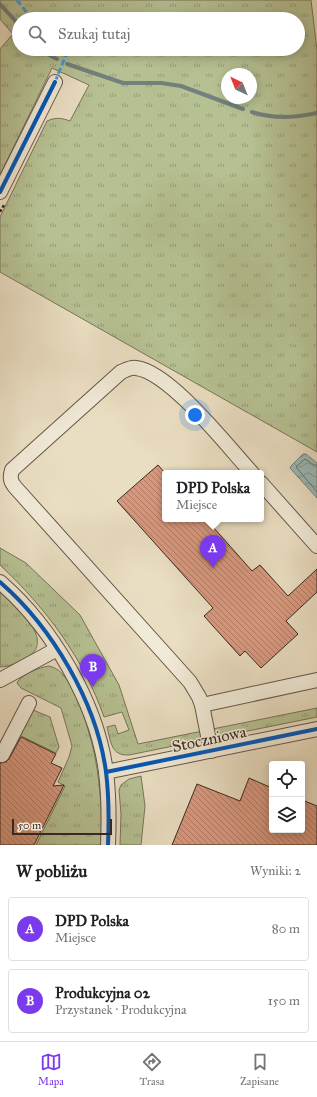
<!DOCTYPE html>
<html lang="pl">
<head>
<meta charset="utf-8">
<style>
	:root { --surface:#fff; --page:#f6f6f6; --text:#202124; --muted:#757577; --line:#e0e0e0; --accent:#7c3aed }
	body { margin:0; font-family:"IM FELL Great Primer",serif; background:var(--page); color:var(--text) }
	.controls { position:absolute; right:12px; bottom:12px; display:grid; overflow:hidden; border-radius:4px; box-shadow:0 2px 10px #0003 }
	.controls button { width:36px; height:36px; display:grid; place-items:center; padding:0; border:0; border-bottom:1px solid var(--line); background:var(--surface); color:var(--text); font:20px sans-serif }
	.compass { position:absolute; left:221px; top:68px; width:36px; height:36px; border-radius:50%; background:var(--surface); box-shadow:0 2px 10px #0003; rotate:317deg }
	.scale { position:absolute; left:12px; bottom:10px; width:100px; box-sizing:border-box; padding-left:4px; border:2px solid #382921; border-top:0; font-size:11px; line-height:14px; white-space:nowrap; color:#382921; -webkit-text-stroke:3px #f1ead7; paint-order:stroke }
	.you { position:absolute; left:195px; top:415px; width:14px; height:14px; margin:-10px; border:3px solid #fff; border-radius:50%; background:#1a73e8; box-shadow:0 0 0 6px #1a73e833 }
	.badge { display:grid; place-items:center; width:26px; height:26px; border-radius:50%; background:var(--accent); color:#fff; font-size:13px; font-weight:700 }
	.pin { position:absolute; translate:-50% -33px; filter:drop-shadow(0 1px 2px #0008) }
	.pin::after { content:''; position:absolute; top:21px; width:14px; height:12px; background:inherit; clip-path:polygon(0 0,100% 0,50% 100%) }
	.popup { position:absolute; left:162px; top:470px; width:102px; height:52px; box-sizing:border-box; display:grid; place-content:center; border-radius:4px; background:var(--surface); filter:drop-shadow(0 1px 3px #0005); font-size:13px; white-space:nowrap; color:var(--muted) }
	.popup b { font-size:15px; color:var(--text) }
	.popup::after { content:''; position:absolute; left:50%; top:100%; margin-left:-8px; border:8px solid transparent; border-top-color:var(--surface) }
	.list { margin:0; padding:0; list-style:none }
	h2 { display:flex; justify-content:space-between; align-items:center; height:52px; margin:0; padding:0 16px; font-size:17px }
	h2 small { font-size:13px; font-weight:400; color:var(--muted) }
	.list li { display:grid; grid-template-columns:26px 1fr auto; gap:12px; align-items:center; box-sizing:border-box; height:64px; margin:0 8px 8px; padding:0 8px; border:1px solid var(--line); border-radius:4px }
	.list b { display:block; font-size:15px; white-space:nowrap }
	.list p { margin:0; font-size:13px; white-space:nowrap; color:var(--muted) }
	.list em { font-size:13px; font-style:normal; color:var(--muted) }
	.icon { flex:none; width:22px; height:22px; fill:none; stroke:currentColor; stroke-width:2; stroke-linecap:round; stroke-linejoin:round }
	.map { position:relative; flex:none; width:317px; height:845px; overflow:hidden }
	.search { position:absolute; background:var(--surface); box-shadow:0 2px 10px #0003; left:12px; right:12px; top:12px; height:44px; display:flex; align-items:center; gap:10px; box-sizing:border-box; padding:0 14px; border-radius:22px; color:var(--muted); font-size:15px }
	.sheet { height:196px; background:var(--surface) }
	nav { display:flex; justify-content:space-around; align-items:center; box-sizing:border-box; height:56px; border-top:1px solid var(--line); background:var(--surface); font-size:11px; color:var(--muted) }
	nav a { display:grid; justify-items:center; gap:2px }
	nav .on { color:var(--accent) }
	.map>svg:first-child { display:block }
</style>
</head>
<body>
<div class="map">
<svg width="317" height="845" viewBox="0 0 317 845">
	<defs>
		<pattern id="grass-tufts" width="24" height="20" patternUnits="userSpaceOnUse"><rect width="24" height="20" fill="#b6c193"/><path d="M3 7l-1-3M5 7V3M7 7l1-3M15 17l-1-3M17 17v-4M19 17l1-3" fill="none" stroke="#959d78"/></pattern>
		<pattern id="water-waves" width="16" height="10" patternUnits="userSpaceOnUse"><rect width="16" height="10" fill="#99bbb9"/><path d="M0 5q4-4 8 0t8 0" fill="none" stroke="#7e9896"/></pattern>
		<pattern id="building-back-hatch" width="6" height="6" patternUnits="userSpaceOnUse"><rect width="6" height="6" fill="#d9987e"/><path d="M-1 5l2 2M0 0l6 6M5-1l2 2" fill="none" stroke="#b17c67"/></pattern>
	</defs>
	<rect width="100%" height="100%" fill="#eadec2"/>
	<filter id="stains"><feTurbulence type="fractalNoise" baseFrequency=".005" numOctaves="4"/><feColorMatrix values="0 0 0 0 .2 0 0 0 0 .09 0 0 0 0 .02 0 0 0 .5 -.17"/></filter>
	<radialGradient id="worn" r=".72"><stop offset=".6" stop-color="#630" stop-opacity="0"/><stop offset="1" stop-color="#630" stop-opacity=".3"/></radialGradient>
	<!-- grass -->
	<g fill="url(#grass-tufts)" stroke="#77755a" fill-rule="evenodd">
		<path d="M 0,0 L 311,0 L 317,50 L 317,452 L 0,272 L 0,217 L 47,121 C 56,117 62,118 70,121 L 89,85 L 52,68 L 0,175 L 0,49 L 13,34 L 0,19 ZM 19,19 L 298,19 L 298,49 L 19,49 ZM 227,74 L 251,74 L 251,98 L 227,98 Z"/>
		<path d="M 0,548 L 26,563 L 80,615 L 119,685 L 138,744 L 317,708 L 317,717 L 129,755 C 111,756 111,742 107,727 L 115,725 L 118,734 L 129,730 L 122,712 L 104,717 C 84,659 45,607 0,565 Z"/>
		<path d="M 0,591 C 14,605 58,641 26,658 C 18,662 10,667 0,667 Z"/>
		<path d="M 49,666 C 64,669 70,685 76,697 C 97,744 103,794 101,845 L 36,845 L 65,786 L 58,782 L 69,757 L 72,746 L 61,708 L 21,688 L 17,683 C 20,675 40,667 49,666 Z"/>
		<path d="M 33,710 L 50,717 L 59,747 L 56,753 L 19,735 Z"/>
		<path d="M 141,776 L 145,806 L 141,845 L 120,845 L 121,814 L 119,790 L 121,785 L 129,779 Z"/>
	</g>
	<!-- water -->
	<path fill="url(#water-waves)" stroke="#72817c" d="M 303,454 L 306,454 L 317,463 L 317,498 L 290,468 L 291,466 Z"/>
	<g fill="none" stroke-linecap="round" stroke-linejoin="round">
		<!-- shore -->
		<path stroke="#68726d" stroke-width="1" d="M 317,465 L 314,465 L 305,459 L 296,467 L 317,492"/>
		<!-- stream -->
		<g stroke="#72817c" stroke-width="4">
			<path d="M 0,4 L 19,25"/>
			<path d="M 43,49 L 49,55 L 57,59"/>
			<path d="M 67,64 L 123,83 L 161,83 L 181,86 L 243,109"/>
			<path d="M 252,112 C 275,119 293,118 317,113"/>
		</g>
	</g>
	<!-- building -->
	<g fill="url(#building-back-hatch)" stroke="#382921">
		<path d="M 158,465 L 165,473 L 165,519 L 206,519 L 252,571 L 260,565 L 288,596 L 317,569 L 317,592 L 286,621 L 298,634 L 261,668 L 245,651 L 240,656 L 204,616 L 213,608 L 117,501 Z"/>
		<path d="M 21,737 L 56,754 L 51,763 L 62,768 L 53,786 L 64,785 L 34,845 L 0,845 L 0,763 L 6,762 L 9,759 Z"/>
		<path d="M 249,778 L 272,788 L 272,830 L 302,830 L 302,800 L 317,806 L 317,845 L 172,845 L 197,784 L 240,801 Z"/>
	</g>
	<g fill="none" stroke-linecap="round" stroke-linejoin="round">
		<defs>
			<g id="minor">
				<path d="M 0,192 L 55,82"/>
				<path d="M 261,483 L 317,546"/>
				<path d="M 0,582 C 52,627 97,703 106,772 C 109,796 109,821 108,845"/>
				<path d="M 0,680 L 57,649"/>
				<path d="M 202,705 L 317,680"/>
				<path d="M 211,751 L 202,705 L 199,697 L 190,682 L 15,487 C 10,481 10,477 12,470 L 121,372 C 126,370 131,367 136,368 C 170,372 228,447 252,473"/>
				<path d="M 2,755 L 29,703"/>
				<path d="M 106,772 L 317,729"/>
			</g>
		</defs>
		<!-- minor casing -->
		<use href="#minor" stroke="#645649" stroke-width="16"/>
		<!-- path -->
		<path stroke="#382921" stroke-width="2.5" stroke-dasharray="3 2" stroke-linecap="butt" d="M 0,212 L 4,205"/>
		<!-- minor -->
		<use href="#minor" stroke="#f1ead7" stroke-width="14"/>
		<!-- quiet -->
		<g stroke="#3e9ce0" stroke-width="3" stroke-dasharray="6 3" stroke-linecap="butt">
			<path d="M 17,0 L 32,19"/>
			<path d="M 55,82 L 68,50 L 66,49"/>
		</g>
		<defs>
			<g id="cycleway">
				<path d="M 0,192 L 55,82"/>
				<path d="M 0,582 C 52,627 97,703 106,772 C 109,796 109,821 108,845"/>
				<path d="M 106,772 L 317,729"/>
			</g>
		</defs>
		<!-- cycleway casing -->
		<use href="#cycleway" stroke="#f1ead7" stroke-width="6"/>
		<!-- cycleway -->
		<use href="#cycleway" stroke="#0057b8" stroke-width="4"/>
	</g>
	<g text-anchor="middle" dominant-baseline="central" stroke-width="3" stroke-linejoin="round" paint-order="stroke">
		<!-- street labels -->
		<g font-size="16" fill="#382921" stroke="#f1ead7">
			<text transform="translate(209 739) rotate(-12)">Stoczniowa</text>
		</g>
	</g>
	<rect width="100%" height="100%" filter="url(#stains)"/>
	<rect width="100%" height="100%" fill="url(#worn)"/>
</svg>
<div class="controls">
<button><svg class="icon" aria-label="locate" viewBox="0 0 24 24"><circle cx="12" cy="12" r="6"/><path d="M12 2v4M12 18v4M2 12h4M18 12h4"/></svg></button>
<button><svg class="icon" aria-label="layers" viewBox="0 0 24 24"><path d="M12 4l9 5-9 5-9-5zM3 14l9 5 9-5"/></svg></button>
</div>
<svg class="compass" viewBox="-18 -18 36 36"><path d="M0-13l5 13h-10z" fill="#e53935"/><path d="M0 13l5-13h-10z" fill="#757577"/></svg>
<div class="scale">50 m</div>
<div class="you"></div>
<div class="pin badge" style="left:213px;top:568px">A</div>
<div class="popup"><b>DPD Polska</b>Miejsce</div>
<div class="pin badge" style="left:93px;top:687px">B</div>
<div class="search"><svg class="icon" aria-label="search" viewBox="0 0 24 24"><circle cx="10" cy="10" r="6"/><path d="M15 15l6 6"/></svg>Szukaj tutaj</div>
</div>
<section class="sheet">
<h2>W pobliżu<small>Wyniki: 2</small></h2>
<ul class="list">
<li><span class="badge">A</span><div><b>DPD Polska</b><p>Miejsce</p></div><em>80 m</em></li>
<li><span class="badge">B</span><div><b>Produkcyjna 02</b><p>Przystanek · Produkcyjna</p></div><em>150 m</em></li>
</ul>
</section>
<nav>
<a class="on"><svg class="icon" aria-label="map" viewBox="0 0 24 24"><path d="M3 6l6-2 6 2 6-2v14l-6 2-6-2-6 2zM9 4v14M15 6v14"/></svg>Mapa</a>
<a><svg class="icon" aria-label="directions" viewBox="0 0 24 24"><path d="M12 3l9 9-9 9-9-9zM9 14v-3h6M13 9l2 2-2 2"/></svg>Trasa</a>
<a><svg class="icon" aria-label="saved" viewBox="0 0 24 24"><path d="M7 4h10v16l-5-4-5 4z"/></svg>Zapisane</a>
</nav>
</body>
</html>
